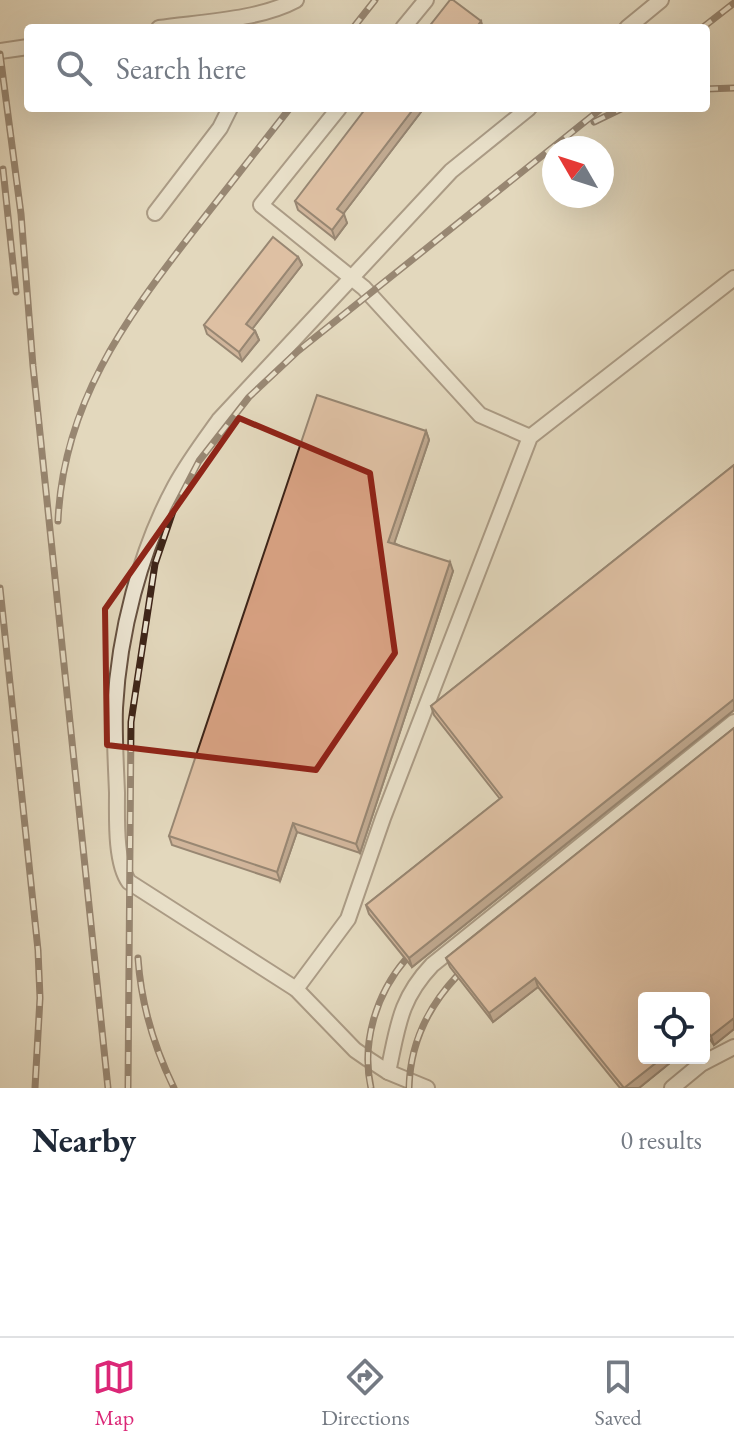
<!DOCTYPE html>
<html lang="en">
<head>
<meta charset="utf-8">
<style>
	:root { --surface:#fff; --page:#f2f2f3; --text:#1f2937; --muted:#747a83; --line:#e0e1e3; --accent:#db2777 }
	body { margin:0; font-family:"EB Garamond",serif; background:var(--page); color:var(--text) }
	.controls { position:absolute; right:24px; bottom:24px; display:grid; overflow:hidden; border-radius:8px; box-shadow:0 8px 32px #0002 }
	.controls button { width:72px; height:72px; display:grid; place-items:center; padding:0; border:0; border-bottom:2px solid var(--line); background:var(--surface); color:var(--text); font:40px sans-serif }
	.compass { position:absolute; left:542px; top:136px; width:72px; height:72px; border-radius:50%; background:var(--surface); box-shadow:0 8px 32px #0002; rotate:309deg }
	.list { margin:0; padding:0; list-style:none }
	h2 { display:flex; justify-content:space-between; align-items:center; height:104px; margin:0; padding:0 32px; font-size:34px }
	h2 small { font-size:26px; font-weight:400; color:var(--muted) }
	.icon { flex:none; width:44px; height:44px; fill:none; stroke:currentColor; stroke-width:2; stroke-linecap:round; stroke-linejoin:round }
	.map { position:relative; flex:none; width:734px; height:1088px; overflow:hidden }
	.search { position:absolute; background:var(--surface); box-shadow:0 8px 32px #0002; left:24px; right:24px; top:24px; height:88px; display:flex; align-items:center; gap:20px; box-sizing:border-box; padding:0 28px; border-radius:8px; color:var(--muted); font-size:30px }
	.sheet { height:248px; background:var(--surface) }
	nav { display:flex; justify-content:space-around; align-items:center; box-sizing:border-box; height:112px; border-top:2px solid var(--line); background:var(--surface); font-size:22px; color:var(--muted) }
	nav a { display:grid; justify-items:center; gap:4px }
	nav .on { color:var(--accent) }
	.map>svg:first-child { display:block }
</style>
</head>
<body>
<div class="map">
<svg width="734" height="1088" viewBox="0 0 734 1088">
	<rect width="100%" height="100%" fill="#e3d8bd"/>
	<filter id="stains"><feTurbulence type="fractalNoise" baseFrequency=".0025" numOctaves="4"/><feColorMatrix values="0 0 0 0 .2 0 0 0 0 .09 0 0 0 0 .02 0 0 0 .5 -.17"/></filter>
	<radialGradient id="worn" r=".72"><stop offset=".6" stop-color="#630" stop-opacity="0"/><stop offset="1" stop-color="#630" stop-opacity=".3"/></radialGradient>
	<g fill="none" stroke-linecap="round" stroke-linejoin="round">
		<defs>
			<g id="minor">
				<path d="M 159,28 C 201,22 259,20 296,0"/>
				<path d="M 403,28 L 426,0"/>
				<path d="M 627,28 L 661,0"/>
				<path d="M 0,51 L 28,47"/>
				<path d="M 339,108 L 261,205 L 364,288 L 480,415 L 530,437"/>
				<path d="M 155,213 L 220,128 L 230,108"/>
				<path d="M 296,989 L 348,919 L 383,818 L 530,437 L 734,278"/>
				<path d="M 388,1072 C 398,1027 399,1000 432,965 L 734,722"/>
				<path d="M 427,1088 L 388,1072 L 368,1059 L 355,1050 L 296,989 L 129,882 C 115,863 117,817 117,793 C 116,765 114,736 115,708 C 119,633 140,551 175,486 C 188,462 204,441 219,420 L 451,171 L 529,108"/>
				<path d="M 672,1088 L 701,1064 L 734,1047"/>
			</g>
		</defs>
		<!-- minor casing -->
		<use href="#minor" stroke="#665141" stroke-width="18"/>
		<!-- minor -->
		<use href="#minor" stroke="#ede6d4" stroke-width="14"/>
		<defs>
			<g id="rail">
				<path d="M 353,28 L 375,0"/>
				<path d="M 702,28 L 734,3"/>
				<path d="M 0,54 L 21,214 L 33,366 L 108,1088"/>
				<path d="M 706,89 L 734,88"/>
				<path d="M 594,122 L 623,108"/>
				<path d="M 3,169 L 16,292"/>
				<path d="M 58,521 C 63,405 124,321 192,233 C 225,191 257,150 290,108"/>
				<path d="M 0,588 L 38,950 L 40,998 L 35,1088"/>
				<path d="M 138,958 C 141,1004 154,1047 174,1088"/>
				<path d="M 128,1088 L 131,722 L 155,564 L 173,511 L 199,461 L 249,397 L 298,351 L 602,108"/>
				<path d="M 371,1088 C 361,1043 376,994 406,959"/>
				<path d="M 409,1088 C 410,1044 427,1008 457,976"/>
			</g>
		</defs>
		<!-- rail casing -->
		<use href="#rail" stroke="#3d2418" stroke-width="7"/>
		<!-- rail -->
		<use href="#rail" stroke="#ede6d4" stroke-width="4" stroke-dasharray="12" stroke-linecap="butt"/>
	</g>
	<!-- wall -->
	<g fill="#ba8b71" stroke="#3d2418" stroke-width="2">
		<path d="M 424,108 L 343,214 L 347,223 L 335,239 L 298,210 L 295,201 Z"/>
		<path d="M 298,257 L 302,265 L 252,329 L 255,331 L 259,340 L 242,361 L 207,334 L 204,325 Z"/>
		<path d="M 426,431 L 429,440 L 394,543 L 453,571 L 360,853 L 297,832 L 280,881 L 172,845 L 169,836 Z"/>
		<path d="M 734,465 L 734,710 L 412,967 L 369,914 L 366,905 L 500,799 L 434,715 L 431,706 Z"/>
		<path d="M 734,728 L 734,1029 L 714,1045 L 706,1034 L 704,1035 L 704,998 L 644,1058 L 676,1058 L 639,1088 L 620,1088 L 538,987 L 493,1022 L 450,967 L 446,958 Z"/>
	</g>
	<!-- shaded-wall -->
	<g fill="#97715c" stroke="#3d2418" stroke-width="2">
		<path d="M 481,21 L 483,28 L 476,28 Z"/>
		<path d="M 414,108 L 424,108 L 340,218 L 337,209 Z"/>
		<path d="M 344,214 L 347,223 L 335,239 L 332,230 Z"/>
		<path d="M 298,257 L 302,265 L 249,333 L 246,324 Z"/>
		<path d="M 255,331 L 259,340 L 242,361 L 239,352 Z"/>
		<path d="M 426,431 L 429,440 L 392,550 L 388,542 Z"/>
		<path d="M 450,562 L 453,571 L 360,853 L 356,844 Z"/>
		<path d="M 734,699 L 734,710 L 412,967 L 409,958 Z"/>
		<path d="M 293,823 L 297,832 L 280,881 L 277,872 Z"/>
		<path d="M 535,978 L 538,987 L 493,1022 L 489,1013 Z"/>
		<path d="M 734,1018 L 734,1029 L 714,1045 L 711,1036 Z"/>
		<path d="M 662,1058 L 676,1058 L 639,1088 L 624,1088 Z"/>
	</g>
	<!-- building -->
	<g fill="#d8a283" stroke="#3d2418" stroke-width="2">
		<path d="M 450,0 L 453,0 L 481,21 L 476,28 L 428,28 Z"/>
		<path d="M 366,108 L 414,108 L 337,209 L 344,214 L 332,230 L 295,201 Z"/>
		<path d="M 273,237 L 298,257 L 246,324 L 255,331 L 239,352 L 204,325 Z"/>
		<path d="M 317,395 L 426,431 L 388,542 L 450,562 L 356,844 L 293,823 L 277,872 L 169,836 Z"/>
		<path d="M 734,465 L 734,699 L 409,958 L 366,905 L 502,797 L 431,706 Z"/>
		<path d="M 734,728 L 734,1018 L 711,1036 L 704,1027 L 704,998 L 644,998 L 644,1058 L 662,1058 L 624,1088 L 535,978 L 489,1013 L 446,958 Z"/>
	</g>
	<!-- marked area -->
	<path d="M0 0H734V1088H0ZM 239,418 L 370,473 L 395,653 L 316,770 L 107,745 L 105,609 Z" fill="#e3d8bd" fill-opacity=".55" fill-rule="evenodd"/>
	<path fill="none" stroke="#8f2418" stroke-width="6" stroke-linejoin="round" d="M 239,418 L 370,473 L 395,653 L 316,770 L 107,745 L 105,609 Z"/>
	<rect width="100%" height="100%" filter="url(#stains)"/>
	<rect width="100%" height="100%" fill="url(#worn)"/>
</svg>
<div class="controls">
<button><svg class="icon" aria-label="locate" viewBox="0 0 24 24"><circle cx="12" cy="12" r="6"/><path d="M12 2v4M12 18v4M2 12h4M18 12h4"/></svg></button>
</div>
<svg class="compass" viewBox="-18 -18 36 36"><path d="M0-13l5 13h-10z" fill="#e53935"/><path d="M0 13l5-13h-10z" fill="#747a83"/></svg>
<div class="search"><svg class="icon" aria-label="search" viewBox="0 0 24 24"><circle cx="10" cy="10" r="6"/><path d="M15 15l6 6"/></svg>Search here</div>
</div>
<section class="sheet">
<h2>Nearby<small>0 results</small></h2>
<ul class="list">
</ul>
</section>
<nav>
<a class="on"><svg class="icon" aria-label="map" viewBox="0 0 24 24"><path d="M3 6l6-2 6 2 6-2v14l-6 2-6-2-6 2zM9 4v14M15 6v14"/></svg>Map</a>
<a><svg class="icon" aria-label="directions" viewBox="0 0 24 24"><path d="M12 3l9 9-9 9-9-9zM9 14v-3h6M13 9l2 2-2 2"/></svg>Directions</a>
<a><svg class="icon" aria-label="saved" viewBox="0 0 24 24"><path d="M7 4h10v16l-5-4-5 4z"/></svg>Saved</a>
</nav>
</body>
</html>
